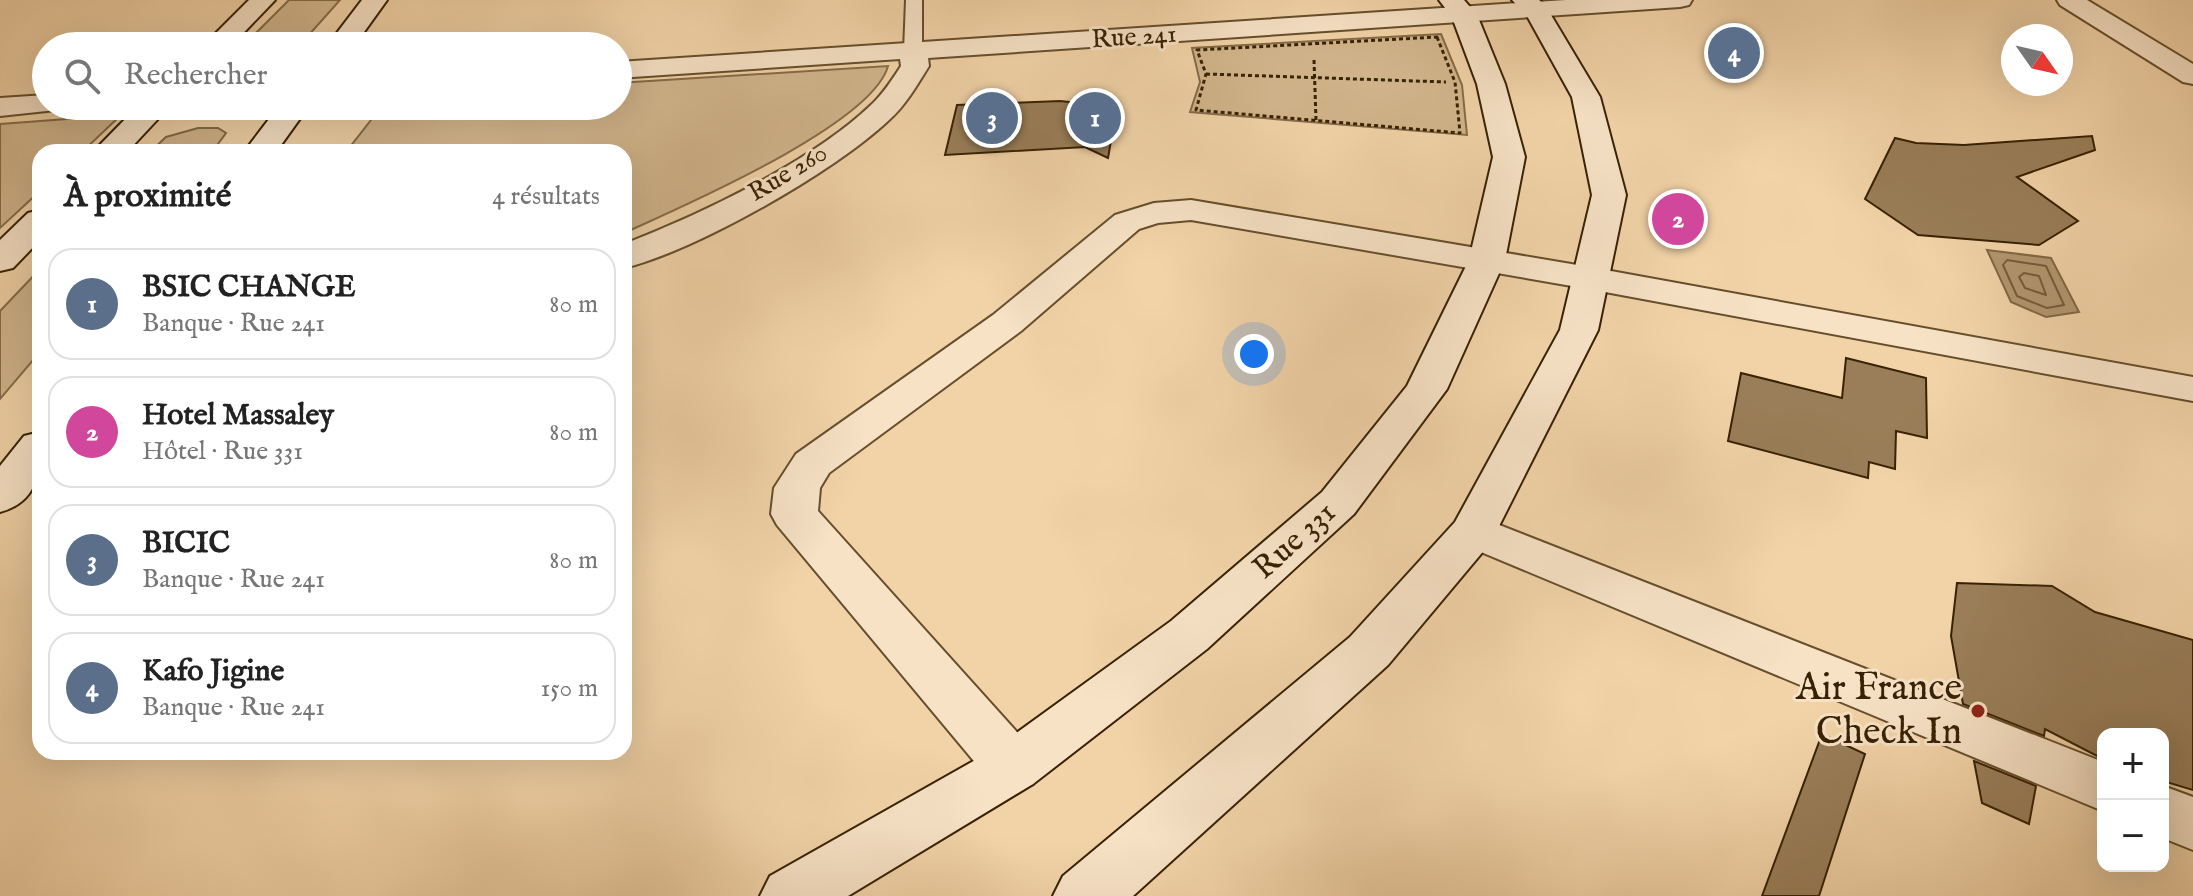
<!DOCTYPE html>
<html lang="fr">
<head>
<meta charset="utf-8">
<style>
	:root { --surface:#fff; --page:#f6f6f6; --text:#222; --muted:#767676; --line:#e0e0e0; --accent:#0f766e }
	body { margin:0; font-family:"IM FELL English",serif; background:var(--page); color:var(--text) }
	.controls { position:absolute; right:24px; bottom:24px; display:grid; overflow:hidden; border-radius:16px; box-shadow:0 8px 32px #0002 }
	.controls button { width:72px; height:72px; display:grid; place-items:center; padding:0; border:0; border-bottom:2px solid var(--line); background:var(--surface); color:var(--text); font:40px sans-serif }
	.compass { position:absolute; left:2001px; top:24px; width:72px; height:72px; border-radius:50%; background:var(--surface); box-shadow:0 8px 32px #0002; rotate:124deg }
	.you { position:absolute; left:1254px; top:354px; width:28px; height:28px; margin:-20px; border:6px solid #fff; border-radius:50%; background:#1a73e8; box-shadow:0 0 0 12px #1a73e833 }
	.badge { display:grid; place-items:center; width:52px; height:52px; border-radius:50%; background:var(--accent); color:#fff; font-size:26px; font-weight:700 }
	.pin { position:absolute; translate:-50% -50%; border:4px solid #fff; box-shadow:0 2px 8px #0006 }
	.list { margin:0; padding:0; list-style:none }
	h2 { display:flex; justify-content:space-between; align-items:center; height:104px; margin:0; padding:0 32px; font-size:34px }
	h2 small { font-size:26px; font-weight:400; color:var(--muted) }
	.list li { display:grid; grid-template-columns:52px 1fr auto; gap:24px; align-items:center; box-sizing:border-box; height:112px; margin:0 16px 16px; padding:0 16px; border:2px solid var(--line); border-radius:24px }
	.list b { display:block; font-size:30px; white-space:nowrap }
	.list p { margin:0; font-size:26px; white-space:nowrap; color:var(--muted) }
	.list em { font-size:26px; font-style:normal; color:var(--muted) }
	.icon { flex:none; width:44px; height:44px; fill:none; stroke:currentColor; stroke-width:2; stroke-linecap:round; stroke-linejoin:round }
	.map { position:relative; flex:none; width:2193px; height:896px; overflow:hidden }
	.search { position:absolute; background:var(--surface); box-shadow:0 8px 32px #0002; left:32px; top:32px; width:600px; height:88px; display:flex; align-items:center; gap:20px; box-sizing:border-box; padding:0 28px; border-radius:44px; color:var(--muted); font-size:30px }
	.panel { position:absolute; background:var(--surface); box-shadow:0 8px 32px #0002; left:32px; top:144px; width:600px; height:616px; border-radius:24px }
	.map>svg:first-child { display:block }
</style>
</head>
<body>
<div class="map">
<svg width="2193" height="896" viewBox="0 0 2193 896">
	<rect width="100%" height="100%" fill="#f2d3a8"/>
	<filter id="stains"><feTurbulence type="fractalNoise" baseFrequency=".0025" numOctaves="4"/><feColorMatrix values="0 0 0 0 .2 0 0 0 0 .09 0 0 0 0 .02 0 0 0 .5 -.17"/></filter>
	<radialGradient id="worn" r=".72"><stop offset=".6" stop-color="#630" stop-opacity="0"/><stop offset="1" stop-color="#630" stop-opacity=".3"/></radialGradient>
	<!-- green -->
	<g fill="#d2b58c" stroke="#856c48" stroke-width="2">
		<path d="M 289,0 L 340,0 L 299,46 L 243,46 Z"/>
		<path d="M 1441,34 L 1462,85 L 1467,135 L 1190,112 L 1200,82 L 1192,48 Z"/>
		<path d="M 888,66 C 872,125 681,207 624,233 L 624,152 L 346,152 L 382,106 L 618,106 L 618,83 Z"/>
		<path d="M 121,115 L 82,152 L 40,152 L 40,191 L 0,228 L 0,124 Z"/>
		<path d="M 198,128 L 218,128 L 226,133 L 212,152 L 150,152 L 166,137 Z"/>
		<path d="M 40,269 L 40,352 L 0,399 L 0,311 Z"/>
	</g>
	<!-- water -->
	<path fill="#b39770" stroke="#826844" stroke-width="2" d="M 1987,250 L 2051,258 L 2079,312 L 2046,317 L 2011,302 Z"/>
	<g fill="none" stroke-linecap="round" stroke-linejoin="round">
		<!-- shore -->
		<g stroke="#765c3a" stroke-width="2">
			<path d="M 2007,260 L 2046,266 L 2064,305 L 2047,308 L 2017,296 L 2003,265 Z"/>
			<path d="M 2024,273 L 2039,276 L 2046,295 L 2025,288 L 2019,277 Z"/>
		</g>
	</g>
	<!-- building -->
	<g fill="#997e59" stroke="#382203" stroke-width="2">
		<path d="M 1060,101 L 1117,107 L 1108,158 L 1085,147 L 945,155 L 957,105 Z"/>
		<path d="M 2092,136 L 2095,150 L 2017,177 L 2078,221 L 2039,245 L 1918,235 L 1865,199 L 1895,138 L 1916,143 L 1964,145 Z"/>
		<path d="M 1846,358 L 1926,378 L 1927,438 L 1896,431 L 1895,469 L 1869,462 L 1868,478 L 1728,441 L 1741,373 L 1842,398 Z"/>
		<path d="M 1957,583 L 2052,586 L 2095,612 L 2193,640 L 2193,790 L 2163,781 L 2163,734 L 2103,734 L 2103,759 L 2045,729 L 2044,736 L 1963,704 L 1951,636 Z"/>
		<path d="M 1822,734 L 1865,754 L 1819,896 L 1762,896 Z"/>
		<path d="M 1974,761 L 2036,786 L 2029,824 L 1982,803 Z"/>
	</g>
	<g fill="none" stroke-linecap="round" stroke-linejoin="round">
		<defs>
			<path id="lane" d="M 906,0 L 922,0 L 922,51 L 913,57 L 904,51 Z"/>
			<g id="street">
				<path d="M 1566,0 L 1692,0 L 1689,5 L 1680,7 L 928,58 L 929,66 C 917,85 906,105 889,120 C 834,172 697,250 624,268 L 624,244 C 700,215 813,161 871,105 C 883,94 892,80 901,66 L 900,59 L 618,78 L 618,62 Z"/>
				<path d="M 2057,0 L 2087,0 L 2193,64 L 2193,84 L 2183,82 L 2060,5 Z"/>
				<path d="M 46,95 L 46,106 L 59,106 L 56,110 L 0,116 L 0,98 Z"/>
				<path d="M 1191,200 L 1589,267 L 2193,377 L 2193,401 L 1589,289 L 1191,220 L 1158,223 L 1139,229 L 1021,331 L 829,473 L 820,488 L 818,511 L 1033,750 L 1042,767 L 1033,784 L 1013,791 L 993,784 L 777,525 L 771,514 L 774,488 L 796,454 L 993,315 L 1115,215 L 1154,203 Z"/>
				<path d="M 1474,515 L 2103,762 L 2103,811 L 1457,542 L 1450,531 L 1457,520 Z"/>
				<path d="M 2163,786 L 2193,797 L 2193,850 L 2163,838 Z"/>
			</g>
			<g id="secondary">
				<path d="M 249,0 L 275,0 L 231,46 L 203,46 Z"/>
				<path d="M 362,0 L 387,0 L 354,46 L 327,46 Z"/>
				<path d="M 1439,0 L 1464,0 L 1477,15 L 1505,84 L 1525,157 L 1505,260 L 1447,389 L 1354,514 L 1207,649 L 1033,784 L 848,896 L 760,896 L 770,876 L 993,750 L 1171,621 L 1322,492 L 1407,386 L 1469,260 L 1493,157 L 1477,84 L 1452,17 Z"/>
				<path d="M 1512,0 L 1539,0 L 1545,5 L 1600,97 L 1626,195 L 1598,330 L 1491,542 L 1388,665 L 1133,896 L 1053,896 L 1063,876 L 1350,637 L 1455,522 L 1560,330 L 1592,195 L 1572,97 L 1526,14 Z"/>
				<path d="M 138,106 L 170,106 L 127,152 L 93,152 Z"/>
				<path d="M 279,106 L 309,106 L 276,152 L 244,152 Z"/>
				<path d="M 40,210 L 40,240 L 13,268 L 0,271 L 0,240 L 28,213 Z"/>
				<path d="M 40,432 C 40,468 41,501 0,512 L 0,466 L 24,436 Z"/>
			</g>
		</defs>
		<!-- lane casing -->
		<use href="#lane" stroke="#664e2c" stroke-width="4"/>
		<!-- street casing -->
		<use href="#street" stroke="#664e2c" stroke-width="4"/>
		<!-- secondary casing -->
		<use href="#secondary" stroke="#382203" stroke-width="4"/>
		<!-- path -->
		<g stroke="#382203" stroke-width="3" stroke-dasharray="4 3" stroke-linecap="butt">
			<path d="M 1437,37 L 1455,82 L 1460,133 L 1196,110 L 1206,74 L 1197,50 Z"/>
			<path d="M 1314,60 L 1316,120"/>
			<path d="M 1206,74 L 1446,82"/>
		</g>
		<!-- lane -->
		<use href="#lane" fill="#f7e2c6" fill-rule="evenodd"/>
		<!-- street -->
		<use href="#street" fill="#f7e2c6" fill-rule="evenodd"/>
		<!-- secondary -->
		<use href="#secondary" fill="#f7e2c6" fill-rule="evenodd"/>
	</g>
	<!-- markers -->
	<circle fill="#8f2418" stroke="#f7e2c6" stroke-width="3" cx="1978" cy="711" r="8"/>
	<g text-anchor="middle" dominant-baseline="central" stroke-width="6" stroke-linejoin="round" paint-order="stroke">
		<!-- far-street labels -->
		<g font-size="26" fill="#382203" stroke="#f7e2c6">
			<text transform="translate(1134 37) rotate(-4)">Rue 241</text>
			<text transform="translate(788 173) rotate(-31)">Rue 260</text>
		</g>
		<!-- street labels -->
		<g font-size="32" fill="#382203" stroke="#f7e2c6">
			<text transform="translate(1295 541) rotate(-42)">Rue 331</text>
		</g>
		<!-- near-poi labels -->
		<g font-size="38" fill="#382203" stroke="#f7e2c6" text-anchor="end">
			<text x="1962" y="689">Air France<tspan x="1962" dy="44">Check In</tspan></text>
		</g>
	</g>
	<rect width="100%" height="100%" filter="url(#stains)"/>
	<rect width="100%" height="100%" fill="url(#worn)"/>
</svg>
<div class="controls">
<button>+</button>
<button>−</button>
</div>
<svg class="compass" viewBox="-18 -18 36 36"><path d="M0-13l5 13h-10z" fill="#e53935"/><path d="M0 13l5-13h-10z" fill="#767676"/></svg>
<div class="you"></div>
<div class="pin badge" style="left:1095px;top:118px;background:#5c6f8a">1</div>
<div class="pin badge" style="left:1678px;top:219px;background:#d1479c">2</div>
<div class="pin badge" style="left:992px;top:118px;background:#5c6f8a">3</div>
<div class="pin badge" style="left:1734px;top:53px;background:#5c6f8a">4</div>
<div class="search"><svg class="icon" aria-label="search" viewBox="0 0 24 24"><circle cx="10" cy="10" r="6"/><path d="M15 15l6 6"/></svg>Rechercher</div>
<section class="panel">
<h2>À proximité<small>4 résultats</small></h2>
<ul class="list">
<li><span class="badge" style="background:#5c6f8a">1</span><div><b>BSIC CHANGE</b><p>Banque · Rue 241</p></div><em>80 m</em></li>
<li><span class="badge" style="background:#d1479c">2</span><div><b>Hotel Massaley</b><p>Hôtel · Rue 331</p></div><em>80 m</em></li>
<li><span class="badge" style="background:#5c6f8a">3</span><div><b>BICIC</b><p>Banque · Rue 241</p></div><em>80 m</em></li>
<li><span class="badge" style="background:#5c6f8a">4</span><div><b>Kafo Jigine</b><p>Banque · Rue 241</p></div><em>150 m</em></li>
</ul>
</section>
</div>
</body>
</html>
